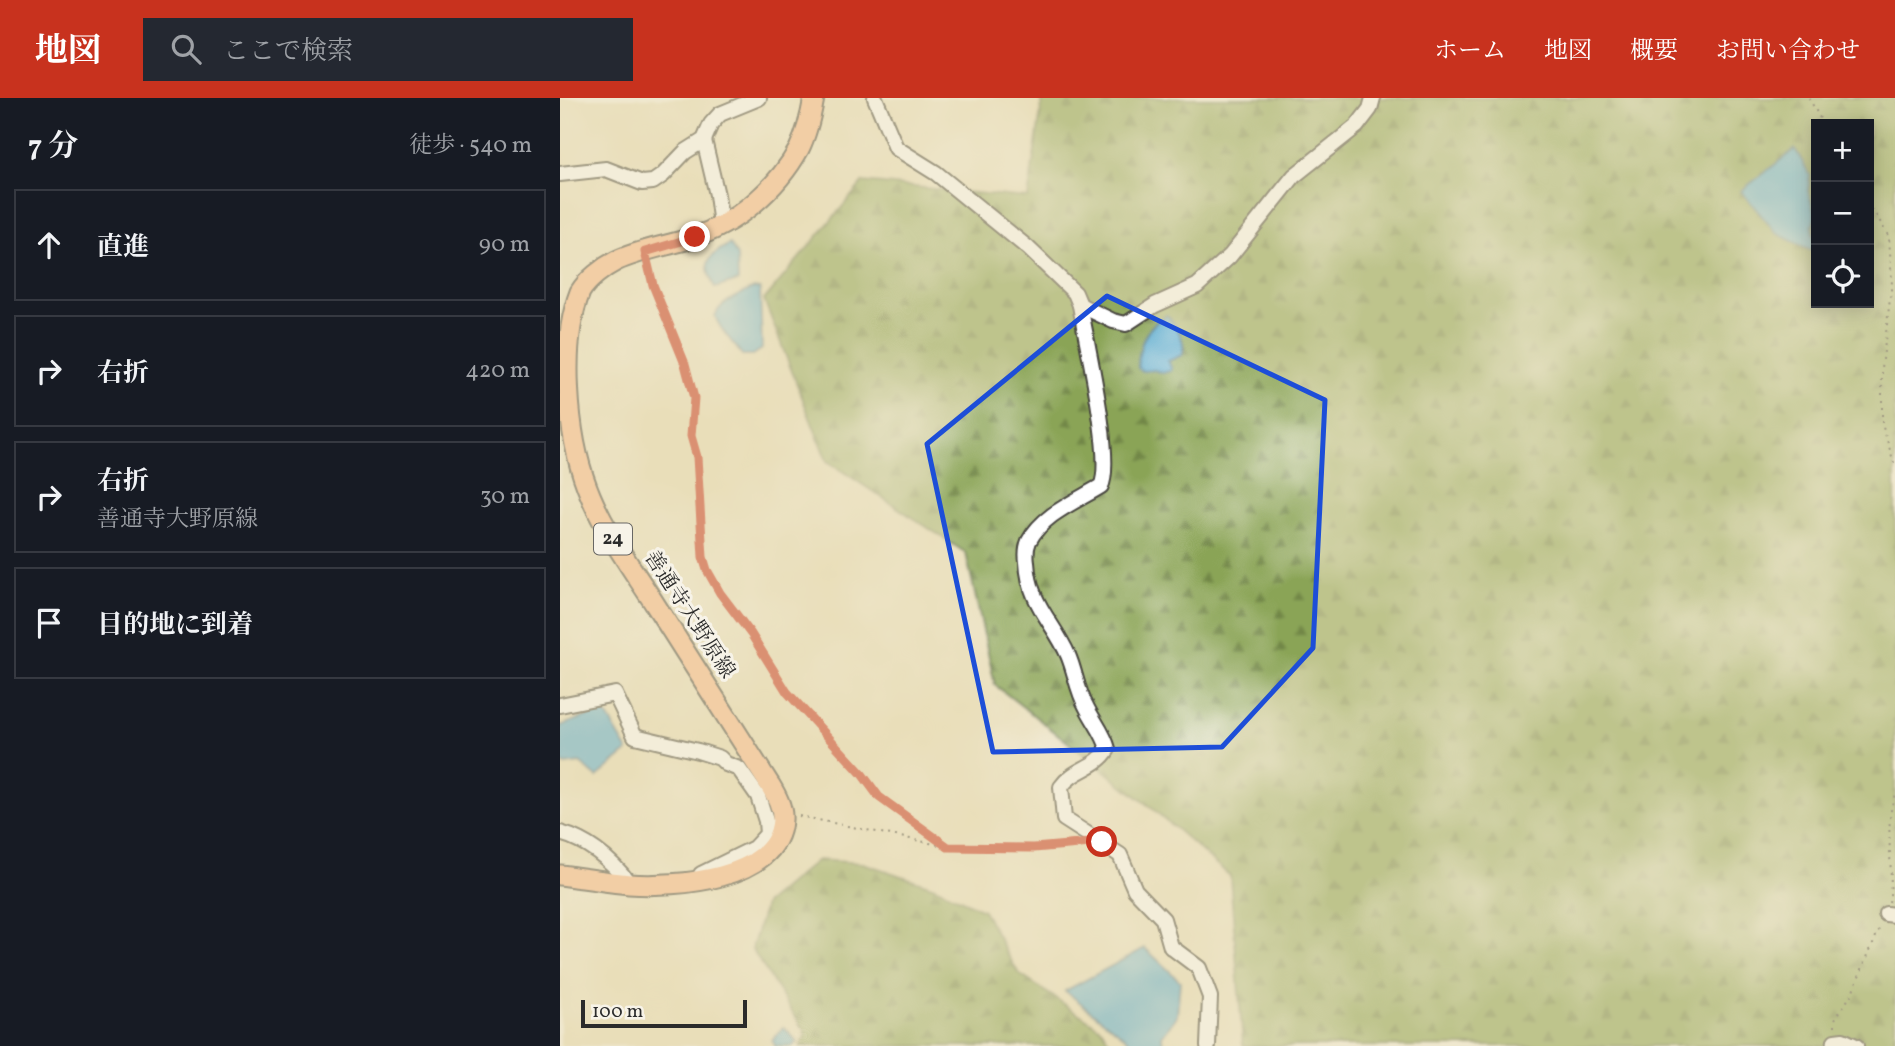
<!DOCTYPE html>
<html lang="ja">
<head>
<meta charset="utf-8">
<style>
	:root { --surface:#171b24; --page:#242831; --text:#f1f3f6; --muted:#9ea1a6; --line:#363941; --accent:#c8321e }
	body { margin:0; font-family:Vollkorn,"Noto Serif JP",serif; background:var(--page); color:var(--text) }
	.controls { position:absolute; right:21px; top:21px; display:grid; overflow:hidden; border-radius:0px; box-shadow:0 4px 18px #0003 }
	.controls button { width:63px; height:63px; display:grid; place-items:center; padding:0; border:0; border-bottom:2px solid var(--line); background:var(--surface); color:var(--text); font:35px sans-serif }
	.scale { position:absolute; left:21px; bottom:18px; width:166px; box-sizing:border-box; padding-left:7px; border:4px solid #2b2b2b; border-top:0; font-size:19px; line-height:24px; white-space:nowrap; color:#2b2b2b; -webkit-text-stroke:5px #f7f3e8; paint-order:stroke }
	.stop { position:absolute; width:21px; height:21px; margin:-16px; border:5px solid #c8321e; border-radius:50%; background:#fff }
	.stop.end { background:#c8321e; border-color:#fff; box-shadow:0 2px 7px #0008 }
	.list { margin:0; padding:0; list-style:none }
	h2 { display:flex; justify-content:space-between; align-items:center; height:91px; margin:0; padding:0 28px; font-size:30px }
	h2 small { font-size:23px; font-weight:400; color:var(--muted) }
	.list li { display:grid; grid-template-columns:46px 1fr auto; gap:21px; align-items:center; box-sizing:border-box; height:112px; margin:0 14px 14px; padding:0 14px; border:2px solid var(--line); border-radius:0px }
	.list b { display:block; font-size:26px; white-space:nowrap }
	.list p { margin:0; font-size:23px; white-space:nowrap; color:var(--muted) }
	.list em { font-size:23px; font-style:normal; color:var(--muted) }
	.icon { flex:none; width:38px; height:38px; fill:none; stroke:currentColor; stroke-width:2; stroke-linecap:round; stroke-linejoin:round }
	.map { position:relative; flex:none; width:1335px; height:948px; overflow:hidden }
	header { display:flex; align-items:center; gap:42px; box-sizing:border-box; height:98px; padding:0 35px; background:var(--accent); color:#fff }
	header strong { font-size:33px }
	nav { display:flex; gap:38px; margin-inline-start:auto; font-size:24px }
	.search { width:490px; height:63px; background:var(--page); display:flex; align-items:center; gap:18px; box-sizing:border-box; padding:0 24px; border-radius:0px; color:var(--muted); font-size:26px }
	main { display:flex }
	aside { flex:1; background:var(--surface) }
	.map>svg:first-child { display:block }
</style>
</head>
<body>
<header>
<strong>地図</strong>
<div class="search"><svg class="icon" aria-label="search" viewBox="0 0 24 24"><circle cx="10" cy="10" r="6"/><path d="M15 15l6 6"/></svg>ここで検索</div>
<nav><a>ホーム</a><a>地図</a><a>概要</a><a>お問い合わせ</a></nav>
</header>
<main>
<aside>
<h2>7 分<small>徒歩 · 540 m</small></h2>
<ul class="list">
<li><svg class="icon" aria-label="ahead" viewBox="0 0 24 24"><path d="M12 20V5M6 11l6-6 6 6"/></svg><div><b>直進</b></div><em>90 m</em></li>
<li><svg class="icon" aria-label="right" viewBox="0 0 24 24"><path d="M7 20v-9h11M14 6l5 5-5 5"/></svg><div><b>右折</b></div><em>420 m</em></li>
<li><svg class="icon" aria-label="right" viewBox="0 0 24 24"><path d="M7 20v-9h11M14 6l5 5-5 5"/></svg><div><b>右折</b><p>善通寺大野原線</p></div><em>30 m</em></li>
<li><svg class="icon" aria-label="arrive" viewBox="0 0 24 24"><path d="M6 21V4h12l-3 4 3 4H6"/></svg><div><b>目的地に到着</b></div></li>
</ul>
</aside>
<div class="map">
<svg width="1335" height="948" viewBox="0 0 1335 948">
	<defs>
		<pattern id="forest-firs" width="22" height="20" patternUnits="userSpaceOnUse" patternTransform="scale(1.75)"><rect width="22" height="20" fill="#8aa456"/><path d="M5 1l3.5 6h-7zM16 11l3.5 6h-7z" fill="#718647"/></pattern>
	</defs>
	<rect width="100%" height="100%" fill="#f7f3e8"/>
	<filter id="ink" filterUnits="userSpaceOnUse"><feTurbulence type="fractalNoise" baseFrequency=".0143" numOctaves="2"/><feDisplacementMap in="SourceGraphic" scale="14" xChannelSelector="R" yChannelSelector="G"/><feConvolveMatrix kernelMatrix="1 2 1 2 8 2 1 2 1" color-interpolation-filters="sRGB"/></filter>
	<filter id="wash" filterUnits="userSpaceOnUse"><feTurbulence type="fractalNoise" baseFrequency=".00686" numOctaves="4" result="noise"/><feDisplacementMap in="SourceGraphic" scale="28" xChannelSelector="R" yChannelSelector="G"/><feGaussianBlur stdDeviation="1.57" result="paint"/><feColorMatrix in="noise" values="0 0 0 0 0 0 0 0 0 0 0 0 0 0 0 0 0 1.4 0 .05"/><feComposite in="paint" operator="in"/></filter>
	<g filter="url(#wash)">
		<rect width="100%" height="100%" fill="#e9deb9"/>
		<!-- forest -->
		<g fill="url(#forest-firs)" stroke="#5a6840" stroke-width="2" fill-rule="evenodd">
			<path d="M 479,0 L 1335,0 L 1335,948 L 683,948 L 670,778 L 594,712 L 435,587 L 406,455 L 267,363 L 204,202 L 303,84 L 468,100 L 482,5 ZM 1256,26 L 1309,26 L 1309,205 L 1256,205 Z"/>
			<path d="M 257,762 L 303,765 L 375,789 L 423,812 L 459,876 L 542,931 L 552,948 L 240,948 L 246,936 L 192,851 L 205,806 Z"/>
		</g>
		<!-- water -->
		<g fill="#57abd3" stroke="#416b7f" stroke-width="2">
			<path d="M 1235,51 L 1250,77 L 1248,93 L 1255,117 L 1252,130 L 1255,148 L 1250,152 L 1216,135 L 1181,93 Z"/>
			<path d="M 170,146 L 177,158 L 178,183 L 155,190 C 142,165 146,159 170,146 Z"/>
			<path d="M 194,190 L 200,191 L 202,251 L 193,257 L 182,257 C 173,244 160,233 155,218 C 161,203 180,197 194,190 Z"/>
			<path d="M 607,217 C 616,229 627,241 622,257 L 608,263 L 612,272 L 603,275 L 595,272 L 583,273 L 578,270 C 578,248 586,227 607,217 Z"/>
			<path d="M 38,614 L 46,616 L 68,653 L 37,679 L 20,665 L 5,667 L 0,664 L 0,628 Z"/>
			<path d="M 585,850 L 620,883 L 617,918 L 602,938 L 603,948 L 570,948 L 568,941 L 505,893 Z"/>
			<path d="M 224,929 L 237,944 L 233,948 L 215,948 L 212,942 Z"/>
		</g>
	</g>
	<g filter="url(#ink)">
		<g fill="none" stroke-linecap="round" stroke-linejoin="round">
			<defs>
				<g id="minor">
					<path d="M 315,0 L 336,50 L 376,75 L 468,150 L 515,195 L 520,207 C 526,242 554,363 541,388 C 517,403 483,416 469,443 C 466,450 466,457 467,464 C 469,506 493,523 508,557 C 515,573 517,592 526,608 C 533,623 544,635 548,651 C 536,671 514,670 501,689 L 504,721 L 560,757 L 575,792 L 603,821 L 611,849 L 639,870 L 650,899 L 648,948"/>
					<path d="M 144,42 L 157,97 L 161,127"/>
					<path d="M 0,76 L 46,71 L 82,85 L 93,84 L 103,77 L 125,54 L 144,42 L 151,26 L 160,16 L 199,0"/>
					<path d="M 520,207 L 553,223 L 566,226 L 595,207 L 637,188 L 670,158 L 734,78 L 797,28 L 810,11 L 813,0"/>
					<path d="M 0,607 L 55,596 L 75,638 L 138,653 L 160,660 L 166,666 L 179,671 L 198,698 L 206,723 L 207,736 L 194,750 L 141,776"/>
					<path d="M 0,735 C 29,743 52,763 70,786"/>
					<path d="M 1326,816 L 1335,817"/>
					<path d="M 1274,948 L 1275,943 L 1283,942 L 1296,948"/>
				</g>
				<path id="major" d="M 0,777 C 23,780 46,784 69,786 C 115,789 218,783 222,722 C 223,709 216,697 210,687 C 172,627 134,568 96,508 C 72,470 43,432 27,389 C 7,337 0,245 20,194 C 27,182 44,169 56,163 C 79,152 107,148 132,140 C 176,126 217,91 239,51 C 247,35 251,17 254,0"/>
			</defs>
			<!-- minor casing -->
			<use href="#minor" stroke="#484640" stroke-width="18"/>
			<!-- major casing -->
			<use href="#major" stroke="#484640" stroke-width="23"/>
			<!-- path -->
			<g stroke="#484640" stroke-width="2" stroke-dasharray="2 5" stroke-linecap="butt">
				<path d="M 1249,0 L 1263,26"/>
				<path d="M 1309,105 L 1329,139 L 1332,183 L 1322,270 L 1322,326 L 1335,368"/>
				<path d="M 88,167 L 93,187 L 125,266 L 134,300 L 131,338 L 137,359 L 143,459 L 147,472 L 227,594 L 302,676 L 319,699 L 388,749"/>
				<path d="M 239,718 L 384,748"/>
				<path d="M 390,749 L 474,750 L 517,746"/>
				<path d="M 1329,804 C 1335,769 1323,731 1335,696"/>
				<path d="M 1275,928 L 1275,921 L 1291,897 L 1320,829"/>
			</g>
			<!-- minor -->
			<use href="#minor" stroke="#fff" stroke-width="14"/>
			<!-- major -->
			<use href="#major" stroke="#fcba8d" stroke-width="19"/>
		</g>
	</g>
	<g fill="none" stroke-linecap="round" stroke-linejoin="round" filter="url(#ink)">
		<!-- route -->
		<path stroke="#c8321e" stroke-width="9" d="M 135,139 L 85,154 L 93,187 L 125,266 L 134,300 L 131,338 L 137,359 L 143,459 L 147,472 L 160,495 L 191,536 L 227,594 L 302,676 L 319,699 L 388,749 L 474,750 L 542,744"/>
	</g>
	<!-- marked area -->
	<path d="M0 0H1335V948H0ZM 547,198 L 765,302 L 753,550 L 662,649 L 433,654 L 367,346 Z" fill="#e9deb9" fill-opacity=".55" fill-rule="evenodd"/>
	<path fill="none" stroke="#1d4ed8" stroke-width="5" stroke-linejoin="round" d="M 547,198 L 765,302 L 753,550 L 662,649 L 433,654 L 367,346 Z"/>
	<g text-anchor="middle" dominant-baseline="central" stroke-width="6" stroke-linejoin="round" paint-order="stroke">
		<!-- shield labels -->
		<rect fill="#f7f3e8" stroke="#686764" stroke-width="2" x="34" y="425.5" width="38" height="31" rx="5"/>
		<g font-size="19" font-weight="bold" fill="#2b2b2b">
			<text x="53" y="441">24</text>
		</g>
		<!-- street labels -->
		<g font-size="21" fill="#2b2b2b" stroke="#f7f3e8">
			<text transform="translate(129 517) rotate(57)">善通寺大野原線</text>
		</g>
	</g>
</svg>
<div class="controls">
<button>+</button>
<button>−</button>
<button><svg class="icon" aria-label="locate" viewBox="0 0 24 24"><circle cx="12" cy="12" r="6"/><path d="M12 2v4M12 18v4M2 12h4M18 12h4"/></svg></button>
</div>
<div class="scale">100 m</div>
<div class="stop" style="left:542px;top:744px"></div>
<div class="stop end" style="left:135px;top:139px"></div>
</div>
</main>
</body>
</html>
